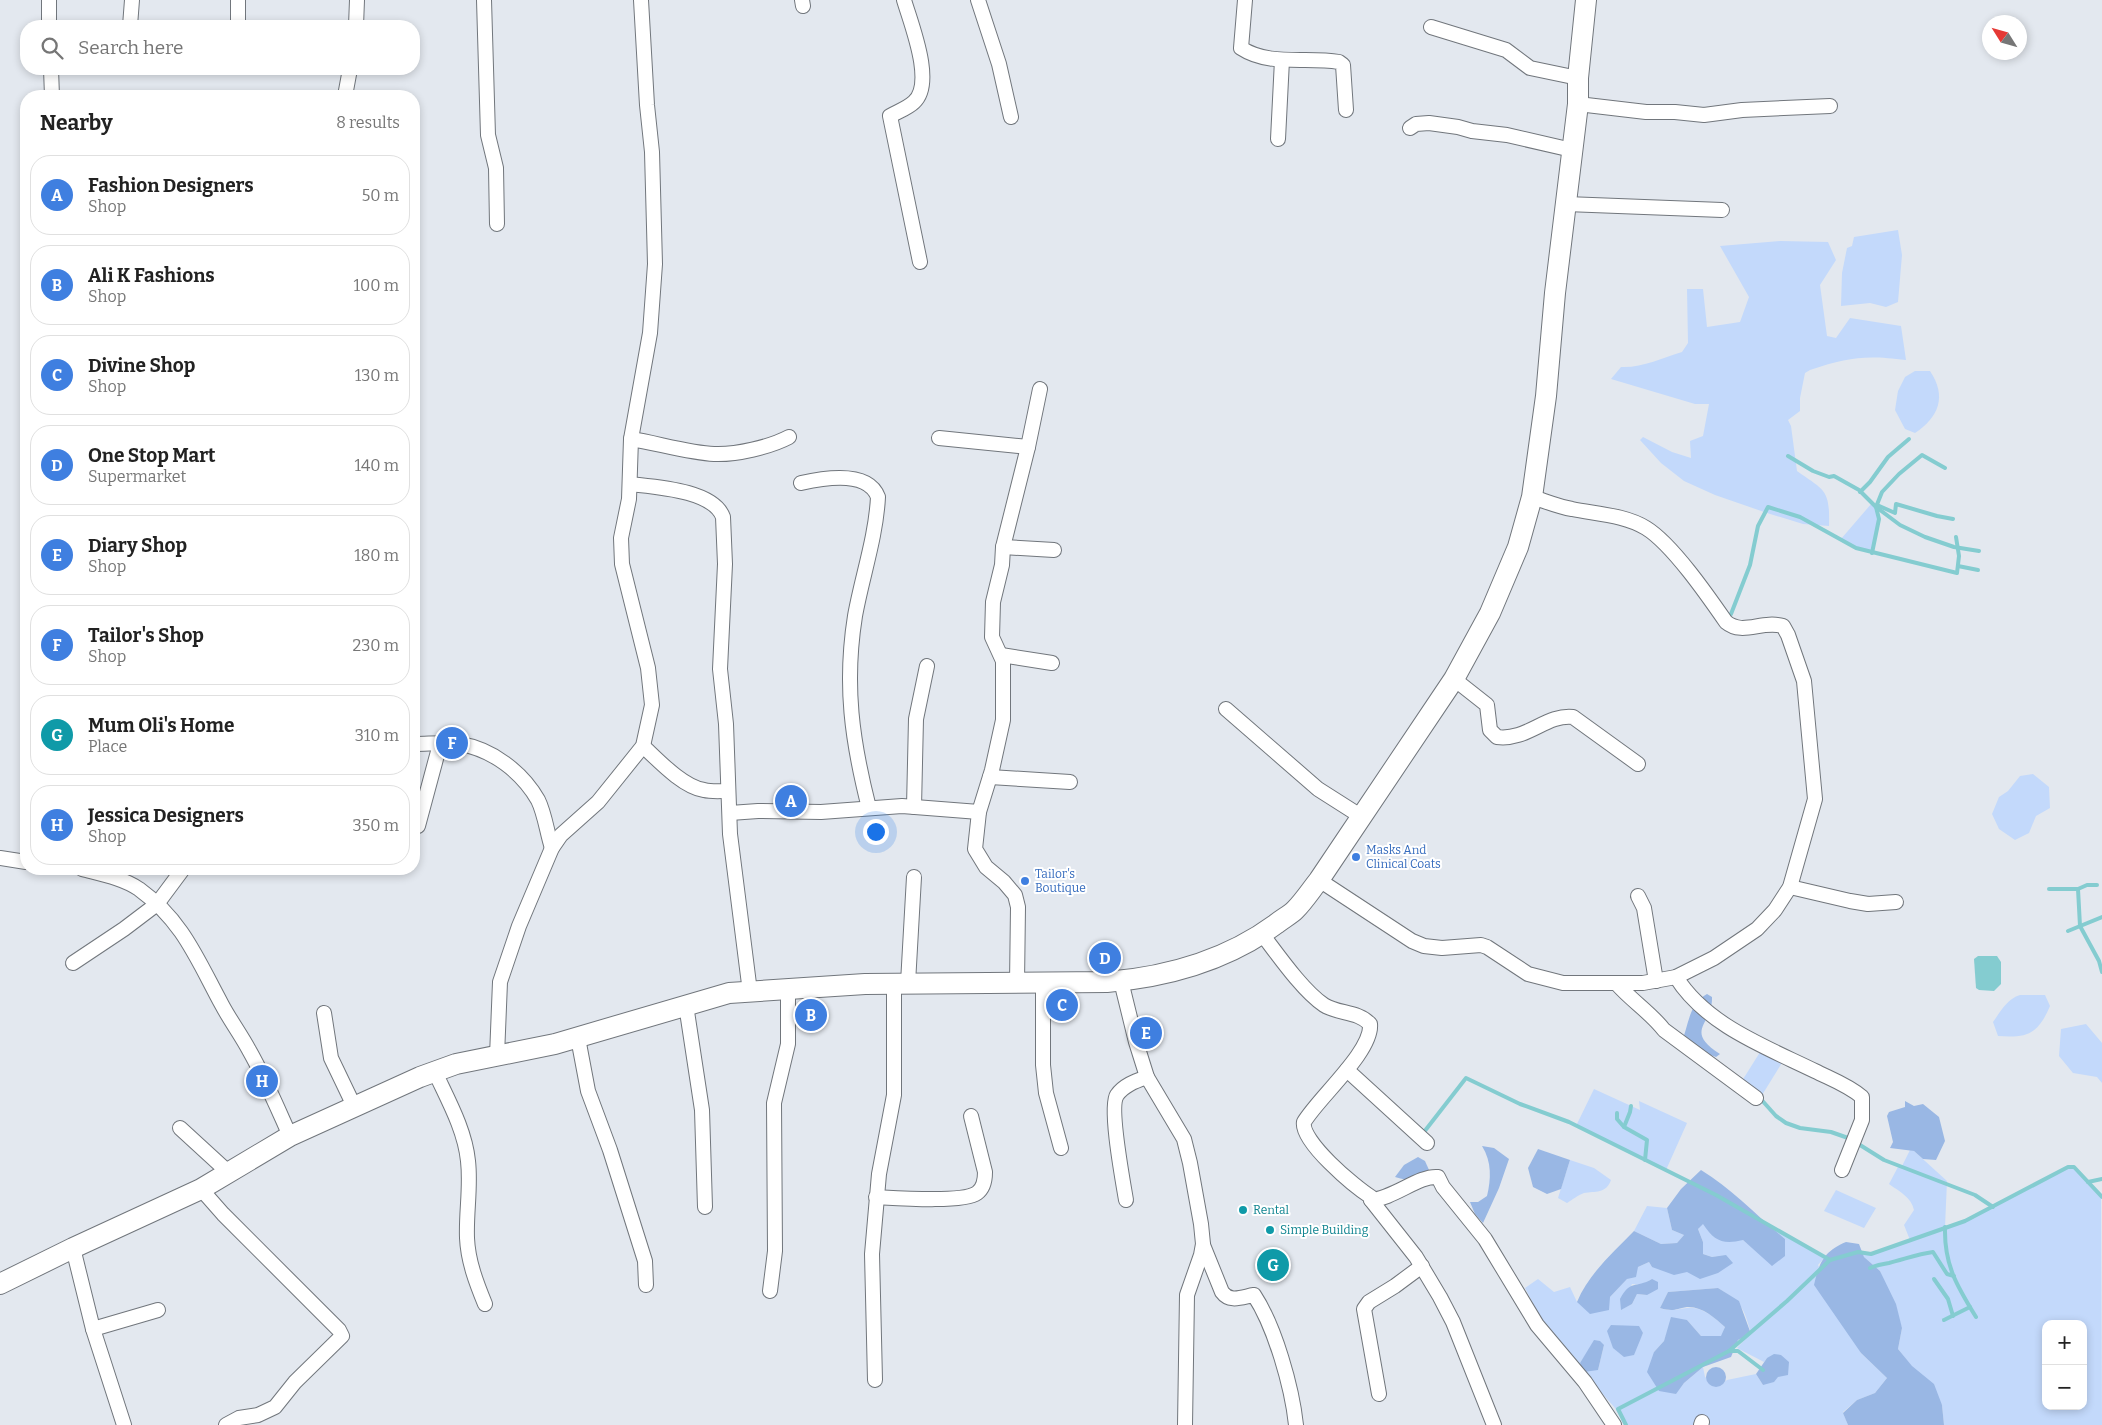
<!DOCTYPE html>
<html lang="en">
<head>
<meta charset="utf-8">
<style>
	:root { --surface:#fff; --page:#f2f2f2; --text:#222; --muted:#767676; --line:#e0e0e0; --accent:#2563eb }
	body { margin:0; font-family:Bitter,serif; background:var(--page); color:var(--text) }
	.controls { position:absolute; right:15px; bottom:15px; display:grid; overflow:hidden; border-radius:10px; box-shadow:0 2px 8px #0003 }
	.controls button { width:45px; height:45px; display:grid; place-items:center; padding:0; border:0; border-bottom:1px solid var(--line); background:var(--surface); color:var(--text); font:25px sans-serif }
	.compass { position:absolute; left:1982px; top:15px; width:45px; height:45px; border-radius:50%; background:var(--surface); box-shadow:0 2px 8px #0003; rotate:307deg }
	.you { position:absolute; left:875px; top:831px; width:18px; height:18px; margin:-12px; border:4px solid #fff; border-radius:50%; background:#1a73e8; box-shadow:0 0 0 8px #1a73e833 }
	.badge { display:grid; place-items:center; width:32px; height:32px; border-radius:50%; background:var(--accent); color:#fff; font-size:16px; font-weight:700 }
	.pin { position:absolute; translate:-50% -50%; border:2px solid #fff; box-shadow:0 1px 5px #0006 }
	.list { margin:0; padding:0; list-style:none }
	h2 { display:flex; justify-content:space-between; align-items:center; height:65px; margin:0; padding:0 20px; font-size:21px }
	h2 small { font-size:16px; font-weight:400; color:var(--muted) }
	.list li { display:grid; grid-template-columns:32px 1fr auto; gap:15px; align-items:center; box-sizing:border-box; height:80px; margin:0 10px 10px; padding:0 10px; border:1px solid var(--line); border-radius:20px }
	.list b { display:block; font-size:19px; white-space:nowrap }
	.list p { margin:0; font-size:16px; white-space:nowrap; color:var(--muted) }
	.list em { font-size:16px; font-style:normal; color:var(--muted) }
	.icon { flex:none; width:28px; height:28px; fill:none; stroke:currentColor; stroke-width:2; stroke-linecap:round; stroke-linejoin:round }
	.map { position:relative; flex:none; width:2102px; height:1425px; overflow:hidden }
	.search { position:absolute; background:var(--surface); box-shadow:0 2px 8px #0003; left:20px; top:20px; width:400px; height:55px; display:flex; align-items:center; gap:12px; box-sizing:border-box; padding:0 18px; border-radius:20px; color:var(--muted); font-size:19px }
	.panel { position:absolute; background:var(--surface); box-shadow:0 2px 8px #0003; left:20px; top:90px; width:400px; height:785px; border-radius:20px }
	.map>svg:first-child { display:block }
</style>
</head>
<body>
<div class="map">
<svg width="2102" height="1425" viewBox="0 0 2102 1425">
	<rect width="100%" height="100%" fill="#e3e8ef"/>
	<!-- green -->
	<g fill="#c3d9fb" fill-rule="evenodd">
		<path d="M 1898,230 L 1902,255 L 1898,302 L 1886,307 L 1870,303 L 1841,306 L 1842,273 L 1847,248 L 1852,246 L 1854,237 Z"/>
		<path d="M 1780,241 L 1828,242 L 1836,260 L 1820,285 L 1827,336 L 1836,338 L 1850,318 L 1901,326 L 1906,360 C 1865,355 1849,357 1810,370 L 1805,373 L 1800,398 L 1800,411 L 1788,420 L 1791,426 L 1797,471 C 1825,491 1830,489 1829,526 L 1803,524 L 1767,513 L 1715,495 L 1684,481 L 1661,463 L 1640,440 L 1643,437 L 1672,452 L 1691,458 L 1690,441 L 1703,436 L 1709,404 L 1695,404 L 1611,379 L 1621,367 C 1642,368 1662,358 1682,352 L 1688,343 L 1687,289 L 1703,289 L 1707,327 L 1740,322 L 1749,297 L 1720,246 Z"/>
		<path d="M 1915,371 L 1930,371 C 1947,396 1939,417 1915,433 L 1905,429 L 1895,410 L 1898,391 L 1905,377 Z"/>
		<path d="M 1872,503 C 1885,516 1875,537 1872,553 L 1856,548 L 1841,539 Z"/>
		<path d="M 2033,774 L 2049,787 L 2050,808 L 2036,816 L 2029,833 L 2015,840 L 1999,829 L 1992,814 L 1999,797 L 2008,791 L 2020,776 Z"/>
		<path d="M 2020,995 L 2045,995 L 2050,1006 C 2038,1034 2028,1038 1998,1036 L 1993,1022 C 2001,1011 2007,999 2020,995 Z"/>
		<path d="M 2086,1024 L 2102,1043 L 2102,1083 L 2097,1077 L 2073,1073 L 2059,1056 L 2061,1029 Z"/>
		<path d="M 1762,1049 L 1783,1061 L 1759,1100 L 1740,1084 Z"/>
		<path d="M 1594,1089 L 1640,1110 L 1639,1101 L 1687,1123 L 1666,1170 L 1576,1126 Z"/>
		<path d="M 1910,1150 L 1914,1151 L 1947,1181 L 1945,1227 L 1965,1221 L 2068,1167 L 2074,1167 L 2101,1195 L 2102,1425 L 1944,1425 L 1942,1405 L 1898,1349 L 1902,1328 L 1880,1271 L 1864,1257 L 1862,1253 L 1871,1254 L 1910,1240 L 1904,1225 L 1914,1210 C 1911,1197 1900,1192 1889,1184 L 1899,1165 L 1902,1166 ZM 2046,1324 L 2083,1324 L 2083,1406 L 2046,1406 Z"/>
		<path d="M 1570,1160 L 1594,1168 L 1611,1180 C 1606,1194 1595,1191 1584,1193 C 1578,1195 1572,1200 1567,1203 L 1558,1198 Z"/>
		<path d="M 1836,1190 L 1876,1208 L 1864,1228 L 1824,1211 Z"/>
		<path d="M 1647,1206 L 1667,1208 L 1672,1230 L 1684,1235 L 1677,1243 L 1661,1244 L 1634,1231 Z"/>
		<path d="M 1703,1223 L 1743,1240 L 1756,1251 L 1785,1239 L 1769,1226 L 1825,1257 L 1818,1265 L 1861,1353 L 1887,1378 L 1875,1393 L 1857,1400 L 1843,1412 L 1848,1425 L 1624,1425 L 1615,1408 L 1548,1332 L 1525,1288 L 1538,1279 L 1554,1292 L 1570,1287 L 1577,1302 L 1610,1297 L 1638,1267 L 1649,1262 L 1652,1267 L 1726,1255 L 1712,1257 L 1703,1254 L 1703,1242 L 1698,1229 ZM 1652,1279 L 1647,1295 L 1637,1294 L 1632,1304 L 1622,1309 L 1632,1284 L 1642,1285 ZM 1718,1288 C 1742,1303 1743,1306 1751,1333 L 1737,1348 L 1764,1362 L 1767,1358 L 1763,1385 L 1756,1374 L 1727,1380 L 1719,1386 L 1705,1377 L 1703,1367 L 1684,1383 L 1675,1394 L 1654,1352 L 1664,1341 L 1669,1327 L 1687,1320 L 1701,1336 L 1722,1336 L 1725,1327 C 1715,1318 1702,1306 1687,1308 C 1677,1309 1671,1312 1660,1308 L 1668,1292 ZM 1611,1325 L 1622,1326 L 1643,1333 L 1639,1341 ZM 1604,1345 L 1598,1370 L 1580,1363 L 1584,1357 Z"/>
	</g>
	<!-- forest -->
	<g fill="#99b7e4">
		<path d="M 1707,994 L 1712,997 C 1713,1025 1683,1030 1720,1054 L 1716,1057 L 1681,1044 C 1689,1025 1688,1005 1707,994 Z"/>
		<path d="M 1905,1101 L 1914,1106 L 1923,1104 L 1939,1117 L 1945,1141 L 1936,1160 L 1923,1159 L 1914,1151 L 1890,1148 L 1893,1142 L 1887,1116 L 1889,1112 L 1905,1107 Z"/>
		<path d="M 1482,1146 L 1494,1148 L 1509,1159 L 1499,1188 L 1483,1223 L 1475,1214 L 1470,1202 L 1478,1202 L 1487,1196 C 1491,1179 1492,1162 1482,1146 Z"/>
		<path d="M 1538,1149 L 1570,1160 L 1561,1189 L 1547,1194 L 1533,1187 L 1528,1168 Z"/>
		<path d="M 1418,1157 L 1425,1161 L 1429,1170 C 1420,1184 1409,1181 1395,1177 L 1404,1165 Z"/>
		<path d="M 1701,1170 C 1732,1189 1757,1216 1785,1239 L 1785,1256 L 1772,1266 L 1743,1240 C 1723,1245 1714,1241 1703,1224 L 1698,1229 L 1703,1242 L 1703,1254 L 1712,1257 L 1726,1255 L 1733,1263 L 1718,1273 L 1700,1279 L 1687,1272 L 1674,1275 L 1652,1267 L 1649,1262 L 1638,1267 L 1636,1277 L 1627,1279 L 1610,1297 L 1609,1310 L 1590,1314 L 1577,1302 C 1589,1273 1613,1253 1634,1231 L 1661,1244 L 1677,1243 L 1684,1235 L 1672,1230 L 1667,1208 L 1681,1189 Z"/>
		<path d="M 1846,1242 L 1859,1244 L 1864,1257 L 1880,1271 L 1896,1304 L 1902,1328 L 1898,1349 L 1912,1366 L 1934,1384 L 1942,1405 L 1944,1425 L 1848,1425 L 1843,1413 L 1857,1400 L 1875,1393 L 1887,1378 L 1861,1353 L 1814,1285 C 1819,1263 1824,1251 1846,1242 Z"/>
		<path d="M 1652,1279 L 1658,1282 L 1658,1289 L 1647,1295 L 1637,1294 L 1632,1304 L 1621,1310 L 1620,1299 C 1631,1279 1635,1289 1652,1279 Z"/>
		<path d="M 1718,1288 L 1739,1301 L 1751,1334 L 1738,1340 L 1731,1357 L 1703,1367 L 1684,1383 L 1676,1394 L 1659,1391 L 1647,1372 L 1654,1352 L 1664,1341 L 1671,1317 L 1687,1320 L 1701,1336 L 1721,1336 L 1725,1327 C 1715,1318 1702,1306 1687,1307 C 1675,1309 1674,1312 1660,1308 L 1668,1292 Z"/>
		<path d="M 1611,1325 L 1639,1326 L 1643,1333 L 1634,1355 L 1624,1357 L 1613,1348 L 1607,1331 Z"/>
		<path d="M 1594,1340 L 1600,1341 L 1604,1345 L 1598,1370 L 1584,1372 L 1580,1363 Z"/>
		<path d="M 1774,1354 L 1781,1355 L 1789,1362 L 1788,1375 L 1778,1377 L 1774,1382 L 1763,1385 L 1756,1374 L 1767,1358 Z"/>
		<circle cx="1716" cy="1377" r="10"/>
	</g>
	<!-- water -->
	<path fill="#84ccd0" d="M 1978,956 L 1997,956 L 2001,962 L 2001,984 L 1994,991 L 1979,990 L 1976,988 L 1974,959 Z"/>
	<g fill="none" stroke-linecap="round" stroke-linejoin="round">
		<!-- stream -->
		<g stroke="#84ccd0" stroke-width="4">
			<path d="M 1788,456 L 1813,471 L 1829,477 L 1834,476 L 1859,490 L 1876,507 L 1900,525 L 1925,537 L 1954,547 L 1979,551"/>
			<path d="M 1860,492 L 1870,482 L 1888,457 L 1909,439"/>
			<path d="M 1877,505 L 1895,513 L 1896,504 L 1937,516 L 1953,519"/>
			<path d="M 1872,553 L 1879,519 L 1876,507 L 1882,492 L 1899,474 L 1922,455 L 1945,468"/>
			<path d="M 1958,566 L 1978,570"/>
			<path d="M 1731,614 L 1750,565 L 1758,526 L 1768,507 L 1800,517 L 1856,548 L 1957,573 L 1959,556 L 1956,537"/>
			<path d="M 2097,885 L 2087,885 L 2078,889 L 2080,926 L 2099,961 L 2102,972"/>
			<path d="M 2049,889 L 2078,889"/>
			<path d="M 2068,931 L 2102,917"/>
			<path d="M 1759,1097 L 1776,1116 L 1786,1123 L 1800,1128 L 1831,1132 L 1851,1139"/>
			<path d="M 1631,1106 L 1630,1112 L 1624,1127 L 1647,1140 L 1645,1160"/>
			<path d="M 1617,1113 L 1617,1119 L 1624,1127"/>
			<path d="M 1421,1130 L 1424,1132 L 1466,1078 L 1520,1104 L 1569,1122 L 1716,1195 L 1830,1260"/>
			<path d="M 1860,1145 L 1884,1160 L 1975,1195 L 1993,1207"/>
			<path d="M 2088,1182 L 2102,1179"/>
			<path d="M 1945,1227 C 1944,1265 1957,1286 1976,1317"/>
			<path d="M 1870,1268 C 1877,1265 1882,1264 1889,1263 C 1905,1259 1918,1254 1933,1252 L 1947,1274 L 1954,1276"/>
			<path d="M 1934,1279 L 1948,1299 L 1953,1316"/>
			<path d="M 1944,1320 L 1970,1307"/>
			<path d="M 1729,1351 L 1787,1301 L 1830,1260 L 1858,1252 L 1871,1254 L 1965,1221 L 2068,1167 L 2074,1167 L 2102,1197"/>
			<path d="M 1626,1425 L 1618,1409 L 1729,1351 L 1738,1351 L 1763,1370"/>
		</g>
		<defs>
			<g id="street">
				<path d="M 49,0 L 49,26"/>
				<path d="M 484,0 L 488,135 L 496,168 L 497,224"/>
				<path d="M 802,0 L 803,6"/>
				<path d="M 904,0 C 911,24 935,83 914,102 C 908,108 897,112 890,116 L 920,262"/>
				<path d="M 978,0 L 999,64 L 1011,117"/>
				<path d="M 1245,0 L 1241,48 C 1270,67 1307,56 1339,62 L 1343,65 L 1346,110"/>
				<path d="M 130,26 L 132,0"/>
				<path d="M 238,26 L 238,0"/>
				<path d="M 356,26 L 357,0"/>
				<path d="M 1431,27 L 1506,50 L 1530,68 L 1578,78"/>
				<path d="M 51,69 L 52,96"/>
				<path d="M 345,96 L 350,69"/>
				<path d="M 1578,104 L 1646,112 L 1675,112 L 1704,115 L 1742,110 L 1830,106"/>
				<path d="M 1410,128 L 1416,124 L 1429,123 L 1458,127 L 1472,131 L 1507,135 L 1572,150"/>
				<path d="M 1278,139 L 1282,60"/>
				<path d="M 1566,204 L 1722,210"/>
				<path d="M 939,438 L 1028,447"/>
				<path d="M 631,439 C 656,443 691,453 714,454 C 736,455 770,447 789,437"/>
				<path d="M 801,483 C 823,478 868,470 878,497 C 876,537 862,577 855,616 C 844,685 852,741 869,808"/>
				<path d="M 630,484 C 655,487 713,490 723,517 L 725,564 L 720,669 L 726,724 L 730,834 L 750,992"/>
				<path d="M 1003,547 L 1054,550"/>
				<path d="M 1001,655 L 1052,663"/>
				<path d="M 1454,679 L 1487,705 L 1490,730 L 1497,737 C 1527,741 1546,714 1573,717 L 1638,764"/>
				<path d="M 1226,709 L 1318,789 L 1362,817"/>
				<path d="M 414,744 C 429,744 445,742 460,744 C 492,749 522,772 538,800 C 545,814 547,833 552,848"/>
				<path d="M 643,746 C 658,760 683,787 704,790 C 712,792 720,791 728,791"/>
				<path d="M 990,777 L 1070,782"/>
				<path d="M 914,807 L 916,719 L 927,666"/>
				<path d="M 730,813 L 758,811 L 821,812 L 902,806 L 979,812"/>
				<path d="M 418,826 L 440,744"/>
				<path d="M 0,858 L 26,862"/>
				<path d="M 82,869 C 101,874 123,878 139,889 C 183,921 197,959 222,1005 C 230,1020 241,1035 249,1050 C 265,1078 277,1107 290,1136"/>
				<path d="M 1319,880 L 1412,941 L 1424,946 L 1442,948 L 1481,945 L 1487,947 L 1528,974 L 1563,983 L 1643,983 L 1676,977 L 1714,958 L 1757,929 L 1775,910 L 1790,887 L 1815,799 L 1804,681 L 1788,635 L 1783,626 C 1761,620 1743,636 1726,622 C 1708,596 1672,544 1646,528 C 1625,515 1597,514 1572,509 C 1559,507 1545,501 1532,497"/>
				<path d="M 1790,887 L 1850,901 L 1868,904 L 1896,902"/>
				<path d="M 1638,896 L 1644,908 L 1656,981"/>
				<path d="M 1262,934 C 1278,955 1303,991 1324,1005 C 1338,1014 1358,1011 1370,1024 C 1373,1051 1318,1098 1304,1122 C 1300,1141 1355,1187 1371,1197 L 1371,1200 C 1393,1199 1419,1175 1438,1177 L 1443,1187 L 1485,1239 L 1537,1325 L 1585,1382 L 1614,1425"/>
				<path d="M 73,963 L 124,929 L 157,904 L 183,869"/>
				<path d="M 1676,977 C 1706,1025 1766,1047 1815,1071 C 1831,1079 1848,1085 1862,1097 L 1862,1120 L 1842,1170"/>
				<path d="M 1121,981 L 1136,1042 L 1147,1077 L 1184,1139 L 1190,1163 L 1201,1224 L 1203,1244 L 1201,1255 L 1187,1295 L 1185,1425"/>
				<path d="M 908,983 L 914,877"/>
				<path d="M 1017,983 L 1018,907 L 1015,895 L 1004,882 L 986,867 L 975,849 L 979,812 L 992,770 L 1003,720 L 1003,661 L 992,637 L 993,602 L 1002,565 L 1003,547 L 1028,447 L 1040,389"/>
				<path d="M 1043,983 L 1043,1065 L 1046,1093 L 1061,1148"/>
				<path d="M 1617,984 C 1632,1001 1651,1013 1664,1030 L 1756,1098"/>
				<path d="M 686,1005 L 702,1110 L 705,1207"/>
				<path d="M 324,1013 L 331,1058 L 354,1106"/>
				<path d="M 578,1038 L 588,1091 L 610,1150 L 645,1261 L 646,1285"/>
				<path d="M 497,1056 L 500,982 L 519,926 L 552,848 L 561,835 L 598,802 L 643,746 L 652,705 L 648,668 L 622,564 L 621,538 L 629,499 L 631,439 L 650,333 L 655,264 L 652,152 L 647,105 L 641,0"/>
				<path d="M 1347,1070 L 1427,1143"/>
				<path d="M 435,1072 C 448,1100 465,1130 468,1161 C 471,1187 466,1212 467,1238 C 468,1261 476,1282 485,1304"/>
				<path d="M 180,1128 L 228,1172"/>
				<path d="M 201,1189 L 223,1214 L 339,1330 L 342,1336 L 295,1382 L 275,1407 L 258,1415 L 239,1418 L 226,1425"/>
				<path d="M 876,1197 C 896,1198 963,1203 977,1193 C 984,1188 985,1180 985,1172 L 971,1116"/>
				<path d="M 1126,1200 C 1123,1182 1109,1107 1117,1095 C 1124,1085 1136,1081 1147,1077"/>
				<path d="M 1371,1200 L 1416,1257 L 1440,1297 L 1453,1322 L 1494,1425"/>
				<path d="M 1203,1245 L 1222,1292 C 1230,1303 1242,1297 1254,1295 C 1275,1327 1292,1387 1296,1425"/>
				<path d="M 73,1248 L 93,1329 L 124,1425"/>
				<path d="M 770,1291 L 775,1251 L 774,1103 L 788,1044 L 788,989"/>
				<path d="M 93,1329 L 158,1310"/>
				<path d="M 875,1380 L 872,1254 L 879,1174 L 894,1095 L 894,983"/>
				<path d="M 1379,1394 L 1364,1309 L 1369,1302 L 1395,1286 L 1422,1266"/>
				<path d="M 1701,1425 L 1702,1422"/>
			</g>
			<path id="secondary" d="M 0,1284 L 73,1248 L 201,1189 L 290,1136 L 420,1077 L 456,1064 L 555,1044 L 729,993 L 865,984 L 1107,982 C 1166,977 1227,960 1276,924 C 1282,919 1290,915 1295,910 C 1304,901 1311,890 1319,880 L 1454,679 L 1490,613 L 1518,547 L 1532,497 L 1546,396 L 1555,293 L 1578,104 L 1578,78 L 1586,0"/>
		</defs>
		<!-- street casing -->
		<use href="#street" stroke="#71767c" stroke-width="16"/>
		<!-- secondary casing -->
		<use href="#secondary" stroke="#71767c" stroke-width="22"/>
		<!-- street -->
		<use href="#street" stroke="#fff" stroke-width="14"/>
		<!-- secondary -->
		<use href="#secondary" stroke="#fff" stroke-width="20"/>
	</g>
	<!-- markers -->
	<g fill="#3f7fe0" stroke="#fff" stroke-width="2">
		<circle cx="1356" cy="857" r="5"/>
		<circle cx="1025" cy="881" r="5"/>
	</g>
	<g fill="#0f9aa8" stroke="#fff" stroke-width="2">
		<circle cx="1243" cy="1210" r="5"/>
		<circle cx="1270" cy="1230" r="5"/>
	</g>
	<g text-anchor="middle" dominant-baseline="central" stroke-width="4" stroke-linejoin="round" paint-order="stroke">
		<!-- shop labels -->
		<g font-size="12" fill="#366cbe" stroke="#fff" text-anchor="start">
			<text x="1366" y="850">Masks And<tspan x="1366" dy="14">Clinical Coats</tspan></text>
			<text x="1035" y="874">Tailor's<tspan x="1035" dy="14">Boutique</tspan></text>
		</g>
		<!-- culture labels -->
		<g font-size="12" fill="#0d838f" stroke="#fff" text-anchor="start">
			<text x="1253" y="1210">Rental</text>
			<text x="1280" y="1230">Simple Building</text>
		</g>
	</g>
</svg>
<div class="controls">
<button>+</button>
<button>−</button>
</div>
<svg class="compass" viewBox="-18 -18 36 36"><path d="M0-13l5 13h-10z" fill="#e53935"/><path d="M0 13l5-13h-10z" fill="#767676"/></svg>
<div class="you"></div>
<div class="pin badge" style="left:791px;top:801px;background:#3f7fe0">A</div>
<div class="pin badge" style="left:811px;top:1015px;background:#3f7fe0">B</div>
<div class="pin badge" style="left:1062px;top:1005px;background:#3f7fe0">C</div>
<div class="pin badge" style="left:1105px;top:958px;background:#3f7fe0">D</div>
<div class="pin badge" style="left:1146px;top:1033px;background:#3f7fe0">E</div>
<div class="pin badge" style="left:452px;top:743px;background:#3f7fe0">F</div>
<div class="pin badge" style="left:1273px;top:1265px;background:#0f9aa8">G</div>
<div class="pin badge" style="left:262px;top:1081px;background:#3f7fe0">H</div>
<div class="search"><svg class="icon" aria-label="search" viewBox="0 0 24 24"><circle cx="10" cy="10" r="6"/><path d="M15 15l6 6"/></svg>Search here</div>
<section class="panel">
<h2>Nearby<small>8 results</small></h2>
<ul class="list">
<li><span class="badge" style="background:#3f7fe0">A</span><div><b>Fashion Designers</b><p>Shop</p></div><em>50 m</em></li>
<li><span class="badge" style="background:#3f7fe0">B</span><div><b>Ali K Fashions</b><p>Shop</p></div><em>100 m</em></li>
<li><span class="badge" style="background:#3f7fe0">C</span><div><b>Divine Shop</b><p>Shop</p></div><em>130 m</em></li>
<li><span class="badge" style="background:#3f7fe0">D</span><div><b>One Stop Mart</b><p>Supermarket</p></div><em>140 m</em></li>
<li><span class="badge" style="background:#3f7fe0">E</span><div><b>Diary Shop</b><p>Shop</p></div><em>180 m</em></li>
<li><span class="badge" style="background:#3f7fe0">F</span><div><b>Tailor's Shop</b><p>Shop</p></div><em>230 m</em></li>
<li><span class="badge" style="background:#0f9aa8">G</span><div><b>Mum Oli's Home</b><p>Place</p></div><em>310 m</em></li>
<li><span class="badge" style="background:#3f7fe0">H</span><div><b>Jessica Designers</b><p>Shop</p></div><em>350 m</em></li>
</ul>
</section>
</div>
</body>
</html>
